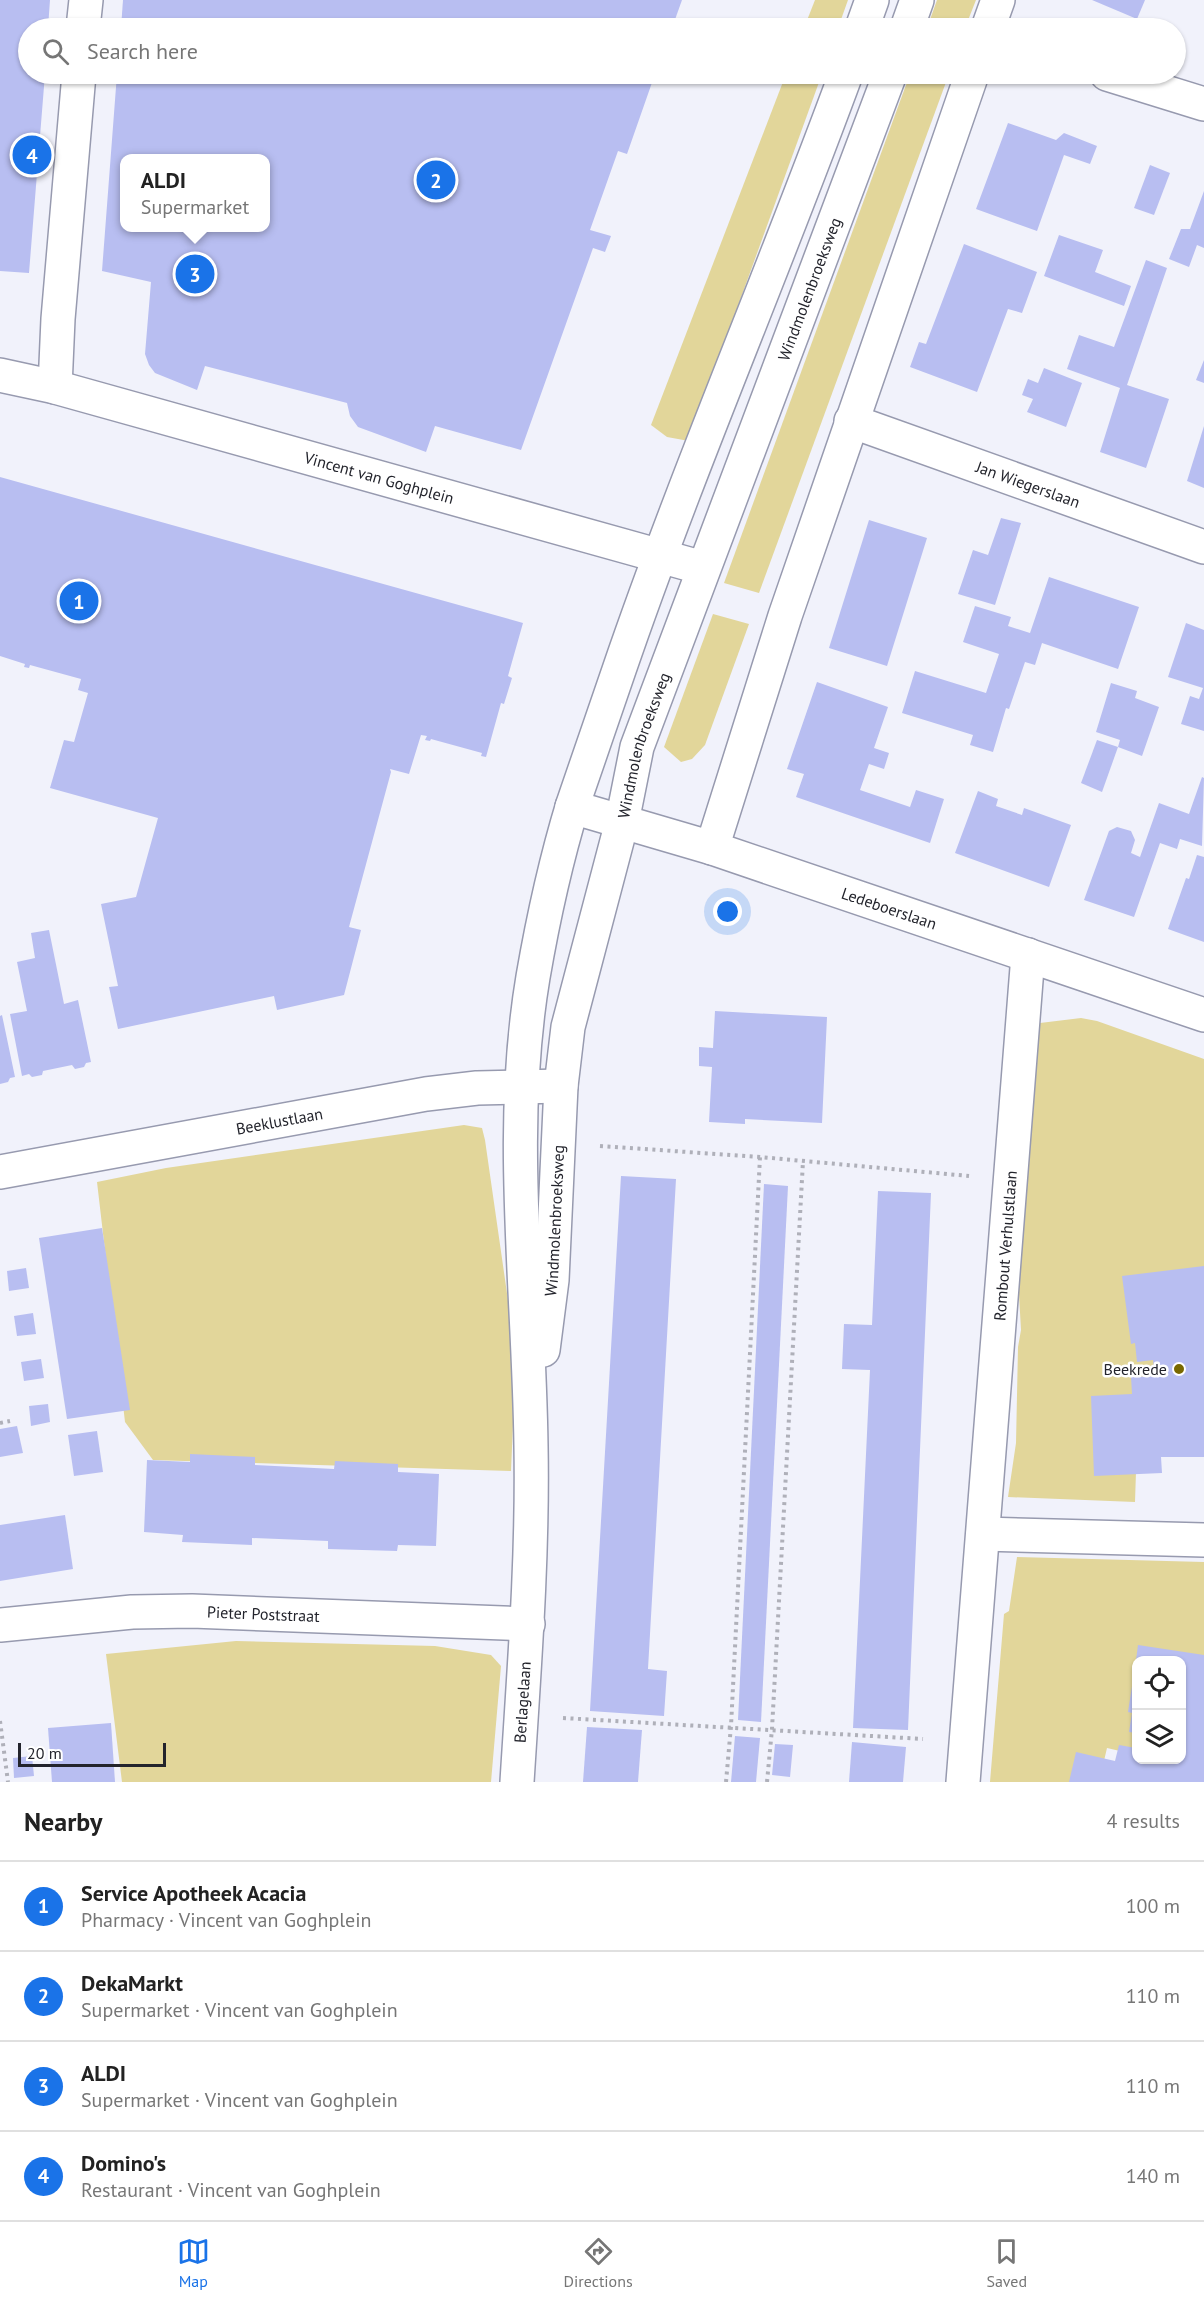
<!DOCTYPE html>
<html lang="en">
<head>
<meta charset="utf-8">
<style>
	:root { --surface:#fff; --page:#f6f6f6; --text:#222; --muted:#767676; --line:#e0e0e0; --accent:#1a73e8 }
	body { margin:0; font-family:"PT Sans",sans-serif; background:var(--page); color:var(--text) }
	.controls { position:absolute; right:18px; bottom:18px; display:grid; overflow:hidden; border-radius:12px; box-shadow:0 2px 4px #0004 }
	.controls button { width:54px; height:54px; display:grid; place-items:center; padding:0; border:0; border-bottom:2px solid var(--line); background:var(--surface); color:var(--text); font:30px sans-serif }
	.scale { position:absolute; left:18px; bottom:15px; width:148px; box-sizing:border-box; padding-left:6px; border:3px solid #23242c; border-top:0; font-size:16px; line-height:21px; white-space:nowrap; color:#23242c; -webkit-text-stroke:4px #fff; paint-order:stroke }
	.you { position:absolute; left:728px; top:912px; width:21px; height:21px; margin:-15px; border:4px solid #fff; border-radius:50%; background:#1a73e8; box-shadow:0 0 0 9px #1a73e833 }
	.badge { display:grid; place-items:center; width:39px; height:39px; border-radius:50%; background:var(--accent); color:#fff; font-size:20px; font-weight:700 }
	.pin { position:absolute; translate:-50% -50%; border:3px solid #fff; box-shadow:0 2px 6px #0006 }
	.popup { position:absolute; left:120px; top:154px; width:150px; height:78px; box-sizing:border-box; display:grid; place-content:center; border-radius:12px; background:var(--surface); filter:drop-shadow(0 2px 4px #0005); font-size:20px; white-space:nowrap; color:var(--muted) }
	.popup b { font-size:22px; color:var(--text) }
	.popup::after { content:''; position:absolute; left:50%; top:100%; margin-left:-12px; border:12px solid transparent; border-top-color:var(--surface) }
	.list { margin:0; padding:0; list-style:none }
	h2 { display:flex; justify-content:space-between; align-items:center; height:78px; margin:0; padding:0 24px; font-size:26px }
	h2 small { font-size:20px; font-weight:400; color:var(--muted) }
	.list li { display:grid; grid-template-columns:39px 1fr auto; gap:18px; align-items:center; box-sizing:border-box; height:90px; padding:0 24px; border-top:2px solid var(--line) }
	.list b { display:block; font-size:22px; white-space:nowrap }
	.list p { margin:0; font-size:20px; white-space:nowrap; color:var(--muted) }
	.list em { font-size:20px; font-style:normal; color:var(--muted) }
	.icon { flex:none; width:33px; height:33px; fill:none; stroke:currentColor; stroke-width:2; stroke-linecap:round; stroke-linejoin:round }
	.map { position:relative; flex:none; width:1204px; height:1782px; overflow:hidden }
	.search { position:absolute; background:var(--surface); box-shadow:0 2px 4px #0004; left:18px; right:18px; top:18px; height:66px; display:flex; align-items:center; gap:15px; box-sizing:border-box; padding:0 21px; border-radius:33px; color:var(--muted); font-size:22px }
	.sheet { height:438px; background:var(--surface) }
	nav { display:flex; justify-content:space-around; align-items:center; box-sizing:border-box; height:84px; border-top:2px solid var(--line); background:var(--surface); font-size:16px; color:var(--muted) }
	nav a { display:grid; justify-items:center; gap:3px }
	nav .on { color:var(--accent) }
	.map>svg:first-child { display:block }
</style>
</head>
<body>
<div class="map">
<svg width="1204" height="1782" viewBox="0 0 1204 1782">
	<rect width="100%" height="100%" fill="#f1f2fb"/>
	<!-- green -->
	<g fill="#e2d69a">
		<path d="M 815,0 L 848,0 L 838,28 L 804,28 Z"/>
		<path d="M 937,0 L 976,0 L 965,28 L 927,28 Z"/>
		<path d="M 786,74 L 822,74 L 689,441 L 667,437 L 651,425 Z"/>
		<path d="M 910,74 L 949,74 L 759,593 L 724,583 Z"/>
		<path d="M 713,614 L 749,624 L 705,745 L 692,759 L 681,762 L 664,747 Z"/>
		<path d="M 1081,1018 L 1097,1021 L 1204,1059 L 1204,1342 L 1164,1411 L 1138,1411 L 1135,1502 L 1008,1497 L 1016,1443 L 1018,1347 L 1021,1330 L 1018,1277 L 1034,1039 L 1040,1023 Z"/>
		<path d="M 464,1125 L 482,1128 L 485,1140 L 518,1370 L 514,1401 L 511,1471 L 153,1460 L 125,1422 L 97,1182 L 166,1168 Z"/>
		<path d="M 1017,1557 L 1204,1562 L 1204,1698 L 1182,1693 L 1182,1660 L 1136,1660 L 1136,1738 L 1133,1754 L 1107,1748 L 1099,1782 L 990,1782 L 1004,1614 L 1009,1611 Z"/>
		<path d="M 236,1641 L 435,1646 L 491,1655 L 501,1666 L 491,1782 L 122,1782 L 106,1654 Z"/>
	</g>
	<!-- building -->
	<g fill="#b8bef1" fill-rule="evenodd">
		<path d="M 0,0 L 50,0 L 48,28 L 28,28 L 28,74 L 45,74 L 29,273 L 0,271 Z"/>
		<path d="M 123,0 L 682,0 L 672,28 L 121,28 Z"/>
		<path d="M 1092,0 L 1145,0 L 1137,19 Z"/>
		<path d="M 117,74 L 655,74 L 627,154 L 618,151 L 590,230 L 611,236 L 605,252 L 593,248 L 521,450 L 435,426 L 426,452 L 358,427 L 350,416 L 347,403 L 205,366 L 197,390 L 155,373 L 149,365 L 145,354 L 151,282 L 102,271 ZM 124,158 L 266,158 L 266,228 L 124,228 Z"/>
		<path d="M 1008,123 L 1056,140 L 1064,133 L 1097,146 L 1090,164 L 1064,155 L 1037,231 L 976,209 Z"/>
		<path d="M 1150,165 L 1170,173 L 1154,215 L 1134,208 Z"/>
		<path d="M 1204,191 L 1204,248 L 1197,245 L 1189,267 L 1169,259 L 1181,229 L 1190,229 Z"/>
		<path d="M 1059,235 L 1103,250 L 1095,272 L 1131,286 L 1124,306 L 1044,276 Z"/>
		<path d="M 964,244 L 1037,272 L 1022,313 L 1008,309 L 977,392 L 910,367 L 919,342 L 926,344 Z"/>
		<path d="M 1146,260 L 1167,268 L 1127,385 L 1169,399 L 1146,468 L 1100,452 L 1120,388 L 1067,369 L 1079,335 L 1114,347 Z"/>
		<path d="M 1204,360 L 1204,383 L 1196,380 Z"/>
		<path d="M 1044,368 L 1082,383 L 1066,427 L 1027,412 L 1033,399 L 1022,395 L 1028,379 L 1038,383 Z"/>
		<path d="M 1204,426 L 1204,488 L 1187,481 Z"/>
		<path d="M 0,477 L 523,623 L 508,676 L 512,678 L 504,704 L 501,703 L 486,757 L 481,756 L 482,753 L 431,739 L 430,741 L 425,740 L 427,736 L 421,735 L 409,774 L 390,769 L 391,772 L 349,927 L 361,930 L 344,995 L 277,1010 L 274,996 L 118,1029 L 109,987 L 118,986 L 101,904 L 136,897 L 158,818 L 50,788 L 64,740 L 74,742 L 88,693 L 78,690 L 81,679 L 30,665 L 29,668 L 24,667 L 25,664 L 0,656 Z"/>
		<path d="M 1001,518 L 1021,523 L 995,605 L 958,594 L 973,550 L 988,555 Z"/>
		<path d="M 869,520 L 927,538 L 887,666 L 829,648 Z"/>
		<path d="M 1049,577 L 1139,607 L 1118,669 L 1042,643 L 1035,665 L 1025,662 L 1009,709 L 1006,708 L 993,752 L 970,745 L 973,735 L 902,713 L 915,671 L 986,693 L 999,654 L 963,642 L 975,606 L 1011,617 L 1008,626 L 1030,633 Z"/>
		<path d="M 1186,623 L 1204,630 L 1204,731 L 1181,724 L 1190,696 L 1199,699 L 1203,688 L 1168,677 Z"/>
		<path d="M 817,682 L 888,707 L 874,748 L 889,753 L 884,769 L 869,764 L 860,790 L 910,807 L 916,790 L 944,799 L 930,843 L 796,797 L 804,774 L 787,769 Z"/>
		<path d="M 1111,683 L 1137,691 L 1135,698 L 1159,707 L 1142,756 L 1118,747 L 1120,740 L 1096,732 Z"/>
		<path d="M 1097,740 L 1118,747 L 1102,792 L 1081,783 Z"/>
		<path d="M 1202,777 L 1204,778 L 1202,846 L 1180,839 L 1177,849 L 1160,843 L 1134,917 L 1084,900 L 1109,831 L 1117,827 L 1131,831 L 1135,840 L 1131,853 L 1140,857 L 1159,803 L 1189,814 Z"/>
		<path d="M 978,791 L 998,799 L 996,806 L 1022,815 L 1024,808 L 1071,825 L 1049,887 L 955,853 Z"/>
		<path d="M 1197,855 L 1204,857 L 1204,942 L 1168,929 L 1186,878 L 1189,879 Z"/>
		<path d="M 49,930 L 64,1004 L 78,1000 L 91,1062 L 86,1063 L 84,1067 L 75,1069 L 72,1065 L 43,1071 L 42,1075 L 32,1077 L 29,1074 L 22,1076 L 10,1014 L 27,1011 L 17,962 L 35,958 L 31,933 Z"/>
		<path d="M 715,1011 L 827,1017 L 822,1123 L 745,1119 L 745,1124 L 709,1122 L 712,1067 L 699,1066 L 699,1047 L 713,1048 Z"/>
		<path d="M 2,1015 L 15,1077 L 10,1078 L 8,1082 L 0,1084 L 0,1016 Z"/>
		<path d="M 621,1176 L 676,1179 L 648,1669 L 667,1671 L 664,1716 L 590,1711 Z"/>
		<path d="M 764,1184 L 788,1186 L 761,1722 L 738,1720 Z"/>
		<path d="M 878,1191 L 931,1193 L 908,1730 L 853,1728 L 870,1370 L 842,1369 L 844,1324 L 872,1325 Z"/>
		<path d="M 102,1228 L 130,1410 L 67,1419 L 39,1238 Z"/>
		<path d="M 1204,1266 L 1204,1457 L 1161,1457 L 1162,1473 L 1094,1476 L 1091,1396 L 1132,1394 L 1131,1377 L 1155,1376 L 1153,1360 L 1137,1362 L 1135,1343 L 1131,1344 L 1122,1276 Z"/>
		<path d="M 26,1268 L 29,1288 L 9,1291 L 7,1271 Z"/>
		<path d="M 33,1313 L 36,1334 L 17,1336 L 14,1316 Z"/>
		<path d="M 41,1359 L 44,1378 L 24,1381 L 21,1362 Z"/>
		<path d="M 48,1404 L 50,1422 L 31,1426 L 29,1406 Z"/>
		<path d="M 17,1426 L 23,1453 L 0,1457 L 0,1429 Z"/>
		<path d="M 97,1431 L 103,1472 L 74,1476 L 68,1435 Z"/>
		<path d="M 190,1454 L 255,1457 L 255,1465 L 334,1469 L 335,1461 L 398,1464 L 398,1472 L 439,1474 L 436,1546 L 398,1545 L 397,1551 L 328,1549 L 328,1541 L 252,1538 L 252,1545 L 182,1542 L 183,1535 L 144,1532 L 147,1460 L 190,1462 Z"/>
		<path d="M 65,1515 L 73,1569 L 0,1581 L 0,1525 Z"/>
		<path d="M 1138,1645 L 1204,1655 L 1204,1782 L 1069,1782 L 1076,1752 L 1115,1761 L 1119,1745 L 1136,1748 L 1136,1760 L 1182,1760 L 1182,1660 L 1136,1660 Z"/>
		<path d="M 1135,1667 L 1136,1667 L 1136,1733 L 1129,1732 L 1132,1713 L 1128,1712 Z"/>
		<path d="M 111,1723 L 115,1782 L 52,1782 L 48,1728 Z"/>
		<path d="M 587,1727 L 642,1730 L 638,1782 L 583,1782 Z"/>
		<path d="M 735,1736 L 760,1738 L 756,1782 L 731,1782 Z"/>
		<path d="M 852,1742 L 906,1747 L 903,1782 L 849,1782 Z"/>
		<path d="M 775,1744 L 793,1745 L 790,1777 L 772,1775 Z"/>
		<path d="M 32,1756 L 34,1776 L 14,1778 L 13,1758 Z"/>
	</g>
	<g fill="none" stroke-linecap="round" stroke-linejoin="round">
		<defs>
			<g id="pedestrian">
				<path d="M 83,28 L 86,0"/>
				<path d="M 55,387 L 58,319 L 79,74"/>
			</g>
			<g id="minor">
				<path d="M 988,28 L 998,0"/>
				<path d="M 1107,74 L 1204,104"/>
				<path id="s1" d="M 0,375 L 55,387 L 703,568"/>
				<path id="s2" d="M 851,421 L 1204,547"/>
				<path id="s3" d="M 572,807 L 712,848 L 1204,1015"/>
				<path d="M 712,848 L 785,616 L 972,74"/>
				<path id="s4" d="M 0,1172 L 426,1094 L 477,1088 L 561,1086"/>
				<path d="M 983,1534 L 1204,1540"/>
				<path id="s5" d="M 0,1625 L 132,1612 L 192,1611 L 528,1624"/>
				<path id="s6" d="M 963,1782 L 1028,955"/>
			</g>
			<g id="tertiary">
				<path d="M 862,28 L 872,0"/>
				<path d="M 907,28 L 917,0"/>
				<path id="s7" d="M 543,1350 L 552,1280 L 561,1086 L 568,1027 L 622,822 L 637,747 L 890,74"/>
				<path id="s8" d="M 517,1782 C 524,1670 533,1558 531,1446 C 529,1289 507,1132 533,977 C 543,919 556,860 573,804 C 588,759 604,715 619,670 C 688,469 773,273 846,74"/>
			</g>
		</defs>
		<!-- pedestrian casing -->
		<use href="#pedestrian" stroke="#979aaf" stroke-width="36"/>
		<!-- minor casing -->
		<use href="#minor" stroke="#979aaf" stroke-width="36"/>
		<!-- tertiary casing -->
		<use href="#tertiary" stroke="#979aaf" stroke-width="36"/>
		<!-- path -->
		<g stroke="#afb0b9" stroke-width="4" stroke-dasharray="3 4.5" stroke-linecap="butt">
			<path d="M 600,1146 L 760,1157 L 969,1176"/>
			<path d="M 0,1423 L 10,1421"/>
			<path d="M 563,1718 L 923,1739"/>
			<path d="M 0,1721 L 8,1782"/>
			<path d="M 726,1782 L 731,1726 L 760,1157"/>
			<path d="M 767,1782 L 772,1729 L 803,1161"/>
		</g>
		<!-- pedestrian -->
		<use href="#pedestrian" stroke="#fff" stroke-width="33"/>
		<!-- minor -->
		<use href="#minor" stroke="#fff" stroke-width="33"/>
		<!-- tertiary -->
		<use href="#tertiary" stroke="#fff" stroke-width="33"/>
	</g>
	<!-- markers -->
	<circle fill="#796800" stroke="#fff" stroke-width="2" cx="1179" cy="1369" r="6"/>
	<g text-anchor="middle" dominant-baseline="central" stroke-width="5" stroke-linejoin="round" paint-order="stroke">
		<!-- street labels -->
		<g font-size="16" fill="#23242c" stroke="#fff">
			<text stroke="none"><textPath href="#s7" startOffset="1102">Windmolenbroeksweg</textPath></text>
			<text stroke="none"><textPath href="#s1" startOffset="393">Vincent van Goghplein</textPath></text>
			<text stroke="none"><textPath href="#s2" startOffset="188">Jan Wiegerslaan</textPath></text>
			<text stroke="none"><textPath href="#s7" startOffset="616">Windmolenbroeksweg</textPath></text>
			<text stroke="none"><textPath href="#s3" startOffset="333">Ledeboerslaan</textPath></text>
			<text stroke="none"><textPath href="#s4" startOffset="284">Beeklustlaan</textPath></text>
			<text stroke="none"><textPath href="#s7" startOffset="130">Windmolenbroeksweg</textPath></text>
			<text stroke="none"><textPath href="#s6" startOffset="538">Rombout Verhulstlaan</textPath></text>
			<text stroke="none"><textPath href="#s5" startOffset="264">Pieter Poststraat</textPath></text>
			<text stroke="none"><textPath href="#s8" startOffset="80">Berlagelaan</textPath></text>
		</g>
		<!-- poi labels -->
		<g font-size="16" fill="#23242c" stroke="#fff" text-anchor="end">
			<text x="1167" y="1369">Beekrede</text>
		</g>
	</g>
</svg>
<div class="controls">
<button><svg class="icon" aria-label="locate" viewBox="0 0 24 24"><circle cx="12" cy="12" r="6"/><path d="M12 2v4M12 18v4M2 12h4M18 12h4"/></svg></button>
<button><svg class="icon" aria-label="layers" viewBox="0 0 24 24"><path d="M12 4l9 5-9 5-9-5zM3 14l9 5 9-5"/></svg></button>
</div>
<div class="scale">20 m</div>
<div class="you"></div>
<div class="pin badge" style="left:79px;top:601px">1</div>
<div class="pin badge" style="left:436px;top:180px">2</div>
<div class="pin badge" style="left:195px;top:274px">3</div>
<div class="popup"><b>ALDI</b>Supermarket</div>
<div class="pin badge" style="left:32px;top:155px">4</div>
<div class="search"><svg class="icon" aria-label="search" viewBox="0 0 24 24"><circle cx="10" cy="10" r="6"/><path d="M15 15l6 6"/></svg>Search here</div>
</div>
<section class="sheet">
<h2>Nearby<small>4 results</small></h2>
<ul class="list">
<li><span class="badge">1</span><div><b>Service Apotheek Acacia</b><p>Pharmacy · Vincent van Goghplein</p></div><em>100 m</em></li>
<li><span class="badge">2</span><div><b>DekaMarkt</b><p>Supermarket · Vincent van Goghplein</p></div><em>110 m</em></li>
<li><span class="badge">3</span><div><b>ALDI</b><p>Supermarket · Vincent van Goghplein</p></div><em>110 m</em></li>
<li><span class="badge">4</span><div><b>Domino's</b><p>Restaurant · Vincent van Goghplein</p></div><em>140 m</em></li>
</ul>
</section>
<nav>
<a class="on"><svg class="icon" aria-label="map" viewBox="0 0 24 24"><path d="M3 6l6-2 6 2 6-2v14l-6 2-6-2-6 2zM9 4v14M15 6v14"/></svg>Map</a>
<a><svg class="icon" aria-label="directions" viewBox="0 0 24 24"><path d="M12 3l9 9-9 9-9-9zM9 14v-3h6M13 9l2 2-2 2"/></svg>Directions</a>
<a><svg class="icon" aria-label="saved" viewBox="0 0 24 24"><path d="M7 4h10v16l-5-4-5 4z"/></svg>Saved</a>
</nav>
</body>
</html>
